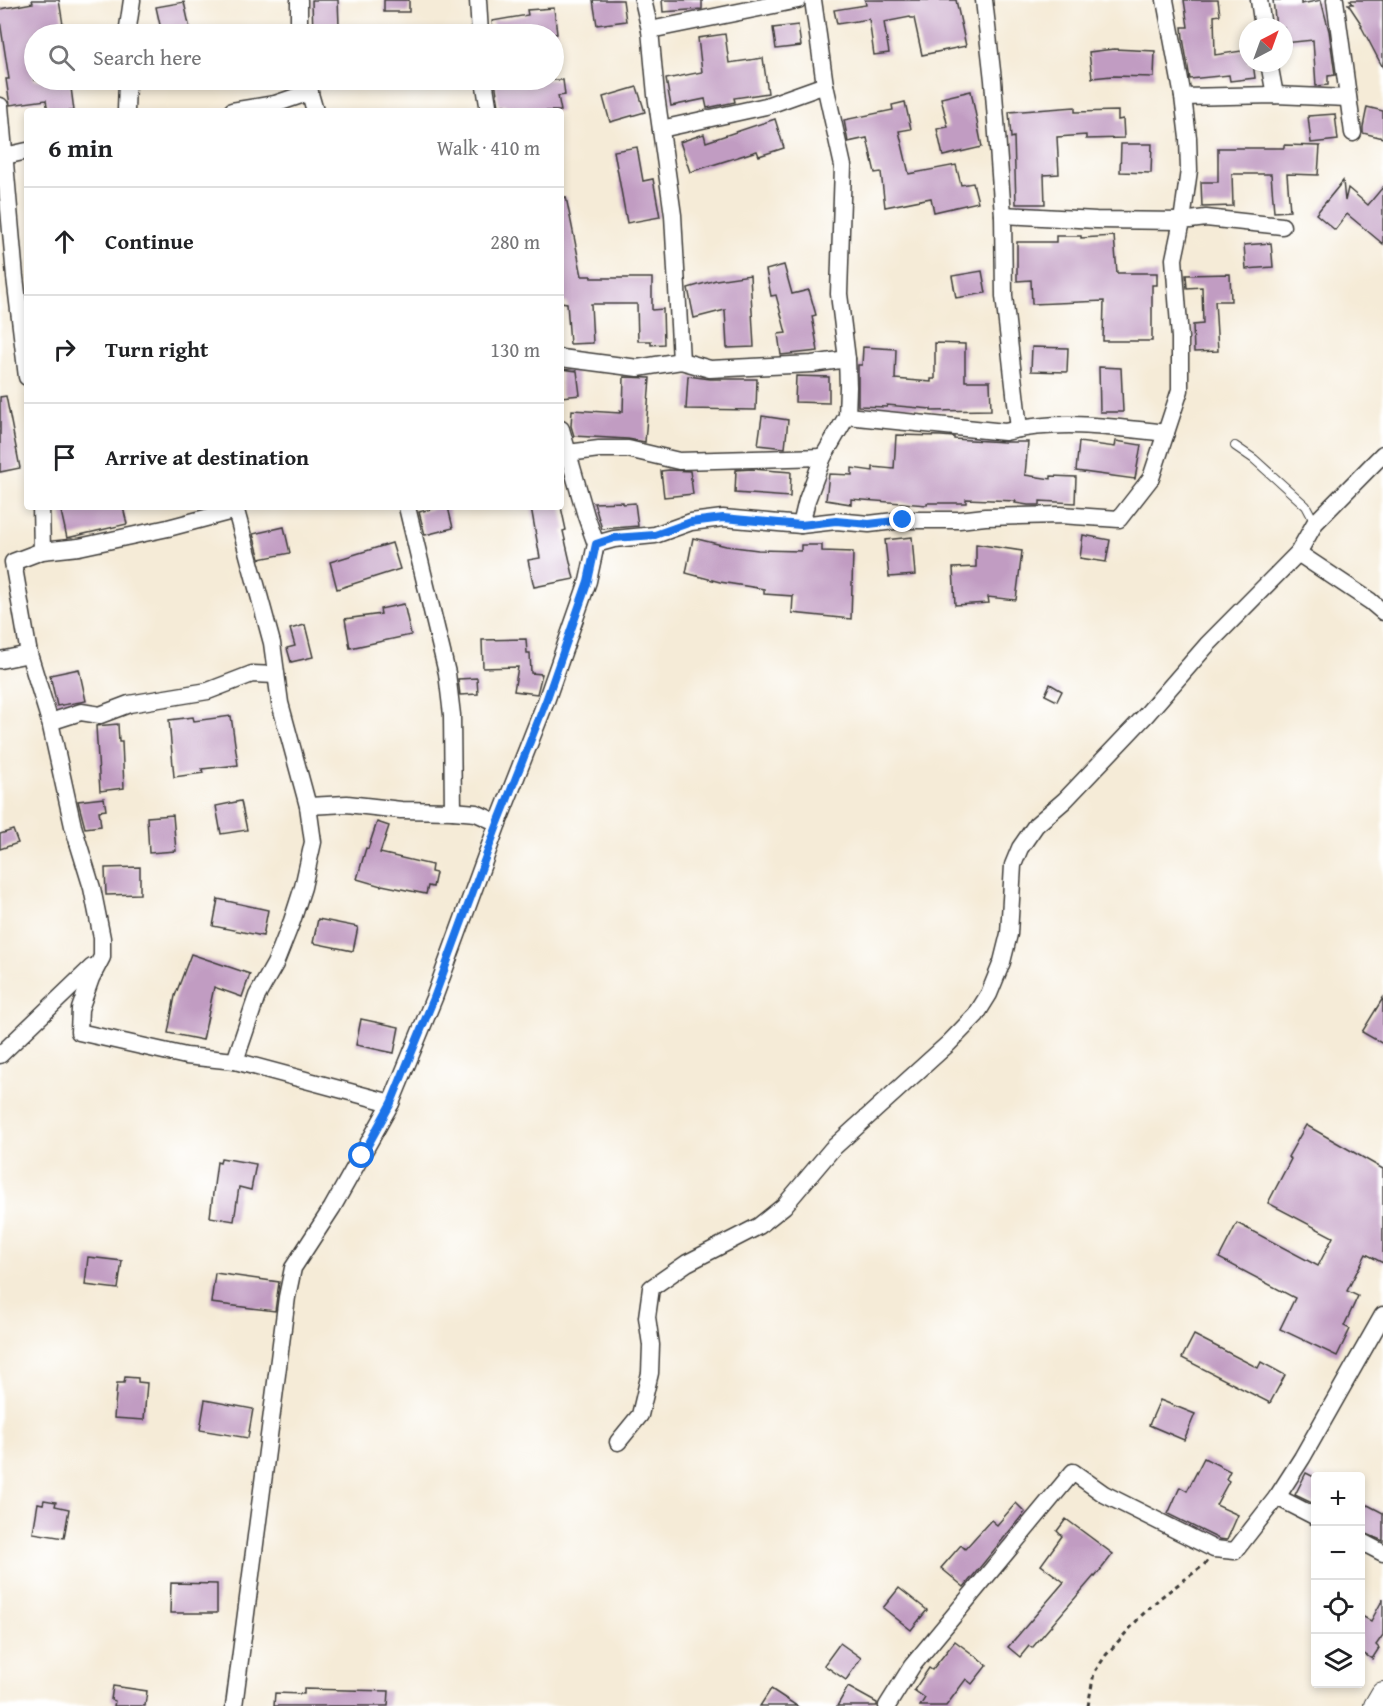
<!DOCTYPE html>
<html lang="en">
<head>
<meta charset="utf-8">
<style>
	:root { --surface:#fff; --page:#f6f6f6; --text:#202124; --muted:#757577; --line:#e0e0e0 }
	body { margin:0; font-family:"Gentium Book Plus",serif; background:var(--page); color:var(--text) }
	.controls { position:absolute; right:18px; bottom:18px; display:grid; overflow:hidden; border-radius:6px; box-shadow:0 3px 9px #0003 }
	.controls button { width:54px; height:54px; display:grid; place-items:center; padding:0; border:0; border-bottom:2px solid var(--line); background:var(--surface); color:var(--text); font:30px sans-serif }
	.compass { position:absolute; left:1239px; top:18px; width:54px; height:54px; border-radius:50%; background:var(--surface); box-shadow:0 3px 9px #0003; rotate:41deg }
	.stop { position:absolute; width:18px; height:18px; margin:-14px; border:4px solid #1a73e8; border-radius:50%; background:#fff }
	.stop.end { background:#1a73e8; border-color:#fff; box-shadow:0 2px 6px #0008 }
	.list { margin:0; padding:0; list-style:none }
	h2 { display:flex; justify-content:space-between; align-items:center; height:78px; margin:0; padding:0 24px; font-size:26px }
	h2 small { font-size:20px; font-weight:400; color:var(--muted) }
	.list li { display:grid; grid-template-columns:39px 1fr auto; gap:18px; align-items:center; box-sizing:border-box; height:108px; padding:0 24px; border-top:2px solid var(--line) }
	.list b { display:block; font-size:22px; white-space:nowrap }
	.list em { font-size:20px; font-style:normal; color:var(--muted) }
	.icon { flex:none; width:33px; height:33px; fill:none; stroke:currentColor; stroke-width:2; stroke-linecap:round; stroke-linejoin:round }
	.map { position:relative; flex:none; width:1383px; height:1706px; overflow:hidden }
	.search { position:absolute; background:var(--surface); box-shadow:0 3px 9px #0003; left:24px; top:24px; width:540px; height:66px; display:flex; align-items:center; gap:15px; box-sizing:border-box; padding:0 21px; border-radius:33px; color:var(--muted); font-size:22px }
	.panel { position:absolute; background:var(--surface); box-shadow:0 3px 9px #0003; left:24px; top:108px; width:540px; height:402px; border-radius:6px }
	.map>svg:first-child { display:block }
</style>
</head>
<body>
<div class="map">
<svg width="1383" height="1706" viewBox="0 0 1383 1706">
	<rect width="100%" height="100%" fill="#fff"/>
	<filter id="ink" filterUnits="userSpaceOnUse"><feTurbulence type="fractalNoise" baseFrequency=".0167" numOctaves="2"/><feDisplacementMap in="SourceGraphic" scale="12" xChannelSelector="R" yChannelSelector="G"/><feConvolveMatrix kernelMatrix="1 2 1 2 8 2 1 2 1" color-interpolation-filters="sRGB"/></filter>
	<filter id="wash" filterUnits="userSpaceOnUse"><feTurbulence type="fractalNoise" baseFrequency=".008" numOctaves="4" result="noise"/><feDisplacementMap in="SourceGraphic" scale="24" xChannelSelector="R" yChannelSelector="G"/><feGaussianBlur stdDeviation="1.35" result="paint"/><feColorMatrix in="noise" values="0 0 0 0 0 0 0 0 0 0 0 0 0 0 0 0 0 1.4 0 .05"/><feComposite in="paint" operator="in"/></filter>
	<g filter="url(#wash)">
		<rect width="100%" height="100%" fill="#f5ebd7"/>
		<g id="blocks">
			<!-- building -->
			<g fill="#c19cc2">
				<path d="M 32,0 L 59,0 L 64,31 L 34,34 L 34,80 L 70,80 L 74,111 L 48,111 L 46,100 L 10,105 L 6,79 L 9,79 L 0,21 L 0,9 L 33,3 Z"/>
				<path d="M 312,0 L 338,0 L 339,25 L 329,25 L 331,34 L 313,34 Z"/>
				<rect x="384" y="0" width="25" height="12"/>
				<path d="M 593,0 L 623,0 L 626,21 L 597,25 Z"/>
				<path d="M 662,0 L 702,0 L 702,9 L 663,12 Z"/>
				<path d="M 865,0 L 956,0 L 966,46 L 922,55 L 914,18 L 911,18 L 910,17 L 884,22 L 889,53 L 874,55 L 869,19 L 837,24 L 834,10 L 866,5 Z"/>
				<path d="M 1184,0 L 1218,0 L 1220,15 L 1214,16 L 1215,55 L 1248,50 L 1248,63 L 1253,63 L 1255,78 L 1230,81 L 1229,75 L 1190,79 L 1183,38 L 1182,27 L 1188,27 Z"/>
				<path d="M 1273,0 L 1301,0 L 1301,4 L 1321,0 L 1329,31 L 1335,75 L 1328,76 L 1328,85 L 1316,86 L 1313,40 L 1284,43 L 1284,27 L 1276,27 Z"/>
				<path d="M 1350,0 L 1383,0 L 1383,68 L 1361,26 L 1362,25 L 1348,4 L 1353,4 Z"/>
				<path d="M 184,2 L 190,29 L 162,34 L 156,7 Z"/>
				<path d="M 554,8 L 557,34 L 494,34 L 492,21 L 528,15 L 527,10 Z"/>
				<path d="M 798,25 L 801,46 L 776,49 L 773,28 Z"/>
				<path d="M 725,34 L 729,63 L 763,58 L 768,93 L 734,98 L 735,102 L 707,108 L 705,99 L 671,106 L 666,79 L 702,72 L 698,38 Z"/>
				<path d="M 1114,49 L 1155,51 L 1154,77 L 1112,76 L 1092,78 L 1089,52 Z"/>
				<path d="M 514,80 L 563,80 L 565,95 L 558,96 L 561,111 L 506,111 L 505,105 L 499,106 L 495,82 Z"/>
				<path d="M 637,87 L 645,112 L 610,122 L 603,97 Z"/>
				<path d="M 971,91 L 982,147 L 943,156 L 937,129 L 948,127 L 941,98 Z"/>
				<path d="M 905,102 L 911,129 L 899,131 L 909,174 L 956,165 L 961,185 L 973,183 L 978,202 L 934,212 L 931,198 L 885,207 L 881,172 L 875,173 L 867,138 L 848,142 L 844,120 L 893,110 L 892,105 Z"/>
				<path d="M 1075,107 L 1075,112 L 1118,111 L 1118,120 L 1123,119 L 1124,138 L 1086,139 L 1086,135 L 1057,137 L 1059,174 L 1044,175 L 1045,204 L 1016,204 L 1014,137 L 1011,138 L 1009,112 Z"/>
				<path d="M 1367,107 L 1383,111 L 1383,138 L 1363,133 L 1363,127 Z"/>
				<path d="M 1335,114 L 1338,140 L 1311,143 L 1308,116 Z"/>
				<path d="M 775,119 L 784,148 L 759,156 L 757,151 L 690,172 L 680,142 L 704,134 L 706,142 Z"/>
				<path d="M 1121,144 L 1152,144 L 1151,173 L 1120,172 Z"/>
				<path d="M 1284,145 L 1320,146 L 1318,175 L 1287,174 L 1290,211 L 1274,212 L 1271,174 L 1232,174 L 1233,206 L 1202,207 L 1201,182 L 1218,182 L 1218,148 L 1284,148 Z"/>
				<path d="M 637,147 L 643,181 L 653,179 L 660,217 L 627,223 L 614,151 Z"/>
				<path d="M 1343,181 L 1345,201 L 1348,188 L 1368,205 L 1383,187 L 1383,244 L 1347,214 L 1335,230 L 1316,214 Z"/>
				<path d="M 561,197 L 566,197 L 582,276 L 591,276 L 591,278 L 652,278 L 652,310 L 663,309 L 664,344 L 651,345 L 651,341 L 638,341 L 637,304 L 591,304 L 593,343 L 570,344 L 567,303 L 561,302 Z"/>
				<path d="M 1056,236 L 1081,236 L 1081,238 L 1114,236 L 1117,273 L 1157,273 L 1157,285 L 1152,285 L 1152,341 L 1103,341 L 1104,301 L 1032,304 L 1031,280 L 1017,281 L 1017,242 L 1056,242 Z"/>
				<path d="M 1271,243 L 1273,267 L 1246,269 L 1244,245 Z"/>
				<path d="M 784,265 L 792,294 L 809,290 L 816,315 L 812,316 L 818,351 L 781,355 L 778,334 L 786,333 L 776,295 L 771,296 L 766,270 Z"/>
				<path d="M 982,271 L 986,293 L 956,298 L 952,276 Z"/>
				<path d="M 1230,274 L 1231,301 L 1215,301 L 1218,351 L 1194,352 L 1193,325 L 1203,324 L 1202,287 L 1187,288 L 1186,275 Z"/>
				<path d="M 750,275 L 754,347 L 727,348 L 725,310 L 694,318 L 688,288 L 716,280 Z"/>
				<path d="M 935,343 L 965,344 L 965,381 L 990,381 L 991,410 L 931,411 L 931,409 L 887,405 L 887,407 L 858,406 L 858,365 L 862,365 L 863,347 L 896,349 L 895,379 L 931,382 L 931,379 L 935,379 Z"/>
				<path d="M 1032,347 L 1068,348 L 1067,372 L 1031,371 Z"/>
				<path d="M 1099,367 L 1121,368 L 1123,412 L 1100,412 Z"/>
				<path d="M 561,369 L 577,371 L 580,395 L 561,397 Z"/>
				<path d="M 688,376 L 710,379 L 757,379 L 756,410 L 686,409 Z"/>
				<path d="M 796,376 L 829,377 L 829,403 L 795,402 Z"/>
				<path d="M 624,377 L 650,378 L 645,442 L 628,439 L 574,436 L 571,426 L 572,410 L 620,413 L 620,411 L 623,412 Z"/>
				<path d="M 6,396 L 20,468 L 0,472 L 0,397 Z"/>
				<path d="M 762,416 L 788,420 L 785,448 L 758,445 Z"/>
				<path d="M 896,435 L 941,436 L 954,437 L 954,439 L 1004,442 L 1028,442 L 1025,475 L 1051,479 L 1051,476 L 1076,477 L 1075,503 L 1040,501 L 1040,505 L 1028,505 L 1015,503 L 1016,501 L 966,499 L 966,503 L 927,503 L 927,505 L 851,499 L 851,504 L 826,500 L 829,474 L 852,475 L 852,468 L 873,471 L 873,467 L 894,469 Z"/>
				<path d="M 1116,441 L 1141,445 L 1135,479 L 1076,471 L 1079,442 L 1115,447 Z"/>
				<path d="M 752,469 L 791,472 L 790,497 L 735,493 L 736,470 Z"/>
				<path d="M 669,470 L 690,471 L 693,494 L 664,497 L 661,471 Z"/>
				<path d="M 623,502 L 623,504 L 635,503 L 638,526 L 602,529 L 594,503 Z"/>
				<path d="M 60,507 L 123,507 L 127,524 L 67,538 Z"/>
				<path d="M 439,507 L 448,507 L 453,528 L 425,535 L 419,512 Z"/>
				<path d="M 531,507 L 561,507 L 566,530 L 563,531 L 574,579 L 534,587 L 528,560 L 540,558 Z"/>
				<path d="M 284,527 L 290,553 L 260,559 L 253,534 Z"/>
				<path d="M 1083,535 L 1110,540 L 1106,562 L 1080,558 Z"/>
				<path d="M 912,537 L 915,575 L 889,577 L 885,540 Z"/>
				<path d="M 693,538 L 726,546 L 758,550 L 801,551 L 801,545 L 822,545 L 822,551 L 853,552 L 851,619 L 792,613 L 793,596 L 764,594 L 764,589 L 720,582 L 686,573 Z"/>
				<path d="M 392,543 L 400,569 L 337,589 L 330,562 Z"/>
				<path d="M 976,544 L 1022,551 L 1016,600 L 988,597 L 989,603 L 955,605 L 953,568 L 976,567 Z"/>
				<path d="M 404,604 L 411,635 L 350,648 L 345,619 L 381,614 L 380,609 Z"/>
				<path d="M 305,625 L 313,657 L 291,662 L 287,648 L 295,646 L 290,629 Z"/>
				<path d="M 526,639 L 527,653 L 530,653 L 531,673 L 542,674 L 537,694 L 514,691 L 518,667 L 483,668 L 482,640 Z"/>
				<path d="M 79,669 L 86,701 L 57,706 L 50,675 Z"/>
				<path d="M 477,678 L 478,694 L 460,695 L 458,679 Z"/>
				<path d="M 1050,684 L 1062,691 L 1057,701 L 1045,695 Z"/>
				<path d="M 231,716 L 238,765 L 202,769 L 203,773 L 174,777 L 169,720 L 193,717 L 194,721 Z"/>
				<path d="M 118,724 L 119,742 L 122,742 L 124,788 L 100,791 L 96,726 Z"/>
				<path d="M 104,798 L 106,810 L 99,811 L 101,826 L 85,828 L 78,801 Z"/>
				<path d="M 241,801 L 247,830 L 221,834 L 216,806 Z"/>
				<path d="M 173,815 L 176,851 L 149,853 L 147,817 Z"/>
				<path d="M 377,822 L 389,826 L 380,853 L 432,865 L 431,872 L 436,873 L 433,887 L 428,886 L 426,894 L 382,885 L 381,886 L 357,879 L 366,848 L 368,849 Z"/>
				<path d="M 13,830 L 18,843 L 0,849 L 0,834 Z"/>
				<path d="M 140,867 L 140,894 L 106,895 L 105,868 Z"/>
				<path d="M 218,899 L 268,910 L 263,936 L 213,926 Z"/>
				<path d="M 318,919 L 358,927 L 353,951 L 313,943 Z"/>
				<path d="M 191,954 L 250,974 L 242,997 L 214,987 L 203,1040 L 168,1033 L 175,996 Z"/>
				<path d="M 1383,998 L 1383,1044 L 1362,1032 Z"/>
				<path d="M 361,1019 L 399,1027 L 394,1053 L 356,1045 Z"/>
				<path d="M 1306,1125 L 1383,1169 L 1383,1263 L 1366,1254 L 1347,1291 L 1358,1296 L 1344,1326 L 1350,1329 L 1337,1356 L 1280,1329 L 1295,1298 L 1219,1258 L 1237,1223 L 1318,1266 L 1333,1237 L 1268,1203 L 1291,1159 L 1288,1157 Z"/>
				<path d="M 221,1158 L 256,1164 L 251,1190 L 239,1187 L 234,1221 L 210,1217 L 217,1162 L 220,1163 Z"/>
				<path d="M 88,1257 L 122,1261 L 118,1289 L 85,1285 Z"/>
				<path d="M 215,1273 L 279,1282 L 275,1311 L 211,1303 Z"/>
				<path d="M 1194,1335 L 1258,1368 L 1261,1362 L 1285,1375 L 1270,1403 L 1182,1358 Z"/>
				<path d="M 125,1377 L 138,1378 L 138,1382 L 147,1383 L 144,1420 L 114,1418 L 117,1383 L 124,1383 Z"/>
				<path d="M 205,1400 L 253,1409 L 248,1438 L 200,1430 Z"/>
				<path d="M 1160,1400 L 1195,1414 L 1184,1440 L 1149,1425 Z"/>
				<path d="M 1204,1458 L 1230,1471 L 1226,1479 L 1229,1481 L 1216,1505 L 1238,1515 L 1227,1540 L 1219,1539 L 1168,1514 L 1180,1487 L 1187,1491 Z"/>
				<path d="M 1306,1473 L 1316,1478 L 1316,1505 L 1295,1495 Z"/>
				<path d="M 44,1500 L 56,1502 L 55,1506 L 69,1509 L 64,1538 L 33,1533 L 38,1503 L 43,1504 Z"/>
				<path d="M 1360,1501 L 1383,1513 L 1383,1541 L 1360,1531 Z"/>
				<path d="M 1016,1503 L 1025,1512 L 964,1587 L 941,1568 L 961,1545 L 965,1549 L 991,1520 L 997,1525 Z"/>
				<path d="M 1066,1519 L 1113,1554 L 1095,1577 L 1094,1576 L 1032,1648 L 1029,1646 L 1020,1657 L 1008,1647 L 1064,1582 L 1041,1565 L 1062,1536 L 1057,1531 Z"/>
				<path d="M 171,1583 L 217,1584 L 217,1613 L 170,1613 Z"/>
				<path d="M 899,1588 L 927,1610 L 911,1630 L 883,1608 Z"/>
				<path d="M 1383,1599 L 1383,1635 L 1376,1645 L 1379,1648 L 1372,1659 L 1360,1651 L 1360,1615 L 1371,1621 Z"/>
				<path d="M 955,1641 L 987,1665 L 972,1684 L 966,1679 L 946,1706 L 920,1706 L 925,1698 L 914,1690 L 929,1668 L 932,1670 Z"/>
				<path d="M 840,1643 L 861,1658 L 846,1680 L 824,1665 Z"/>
				<path d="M 113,1686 L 147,1691 L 145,1706 L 114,1706 L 115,1701 L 111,1700 Z"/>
				<path d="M 848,1687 L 877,1703 L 877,1706 L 837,1706 Z"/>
				<path d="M 304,1689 L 389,1691 L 388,1706 L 274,1706 L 275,1693 L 304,1694 Z"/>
				<path d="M 771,1689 L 797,1706 L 760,1706 Z"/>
			</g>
		</g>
	</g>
	<g filter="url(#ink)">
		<use href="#blocks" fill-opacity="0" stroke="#3d3b38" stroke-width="1.5"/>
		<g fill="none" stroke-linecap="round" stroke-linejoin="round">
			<defs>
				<path id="lane" d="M 1235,446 L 1254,459 L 1306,506 L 1315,523"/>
				<g id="street">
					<path d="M 478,0 L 480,34"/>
					<path d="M 643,0 L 650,30 L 656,95 L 673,215 L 681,361"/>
					<path d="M 984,0 L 993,80 L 1003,215 L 1004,296 L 1019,429"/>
					<path d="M 1259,0 L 1263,27"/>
					<path d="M 1335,0 L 1353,133"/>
					<path d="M 650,30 L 798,0"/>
					<path d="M 127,34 L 132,0"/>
					<path d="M 299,34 L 299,0"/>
					<path d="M 1269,63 L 1275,95"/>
					<path d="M 306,80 L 315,111"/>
					<path d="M 484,80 L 489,111"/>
					<path d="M 1183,97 L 1275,95 L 1348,98"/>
					<path d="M 0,106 L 15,277 L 27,377"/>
					<path d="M 126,111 L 127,80"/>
					<path d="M 232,111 L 275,104 L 310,92"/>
					<path d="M 661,129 L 766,106 L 825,85"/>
					<path d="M 5,156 L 27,151"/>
					<path d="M 1003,215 L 1096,220 L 1182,221 L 1206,218 L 1282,226"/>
					<path d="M 561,358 L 638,368 L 681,361 L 710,369 L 812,364 L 847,359"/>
					<path d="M 847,416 L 1005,432 C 1058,419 1113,427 1166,433"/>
					<path d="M 568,453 L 599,449 L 628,449 L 679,461 L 823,457"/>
					<path d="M 41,507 L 42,551"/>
					<path d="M 407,507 L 447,673 L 452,715 L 453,811"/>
					<path d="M 236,510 L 168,528 L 79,547 L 42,551 L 13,562 L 29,654 L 50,722 L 73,826 L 92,888 L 102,938 L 102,957 L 91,978 L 80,1009 L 79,1032 L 186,1056 L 235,1061 L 391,1103"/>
					<path d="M 801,525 L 807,500 L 823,457 L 847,416 L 848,387 L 847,359 L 839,294 L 843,166 L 825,85 L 813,0"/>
					<path d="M 596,544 L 614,539 L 655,535 L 691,522 L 723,518 L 801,525 L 836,521 L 869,524 L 903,520 L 959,520 L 985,517 L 1060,515 L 1119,519 L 1151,478 L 1180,390 L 1180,338 L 1174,259 L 1182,221 L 1189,170 L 1188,138 L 1183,97 L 1165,0"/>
					<path d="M 1298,553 L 1370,601 L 1383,612"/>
					<path d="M 0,660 L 29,654"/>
					<path d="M 50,722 L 81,712 L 100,715 L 129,704 L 208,691 L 252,674 L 276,675"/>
					<path d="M 308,806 L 347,804 L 401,810 L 453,811 L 476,813 L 498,823"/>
					<path d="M 0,1055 L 92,967"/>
					<path d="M 235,1061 L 257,996 L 275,964 L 292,921 L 303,887 L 313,842 L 308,806 L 280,703 L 272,643 L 235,507"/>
					<path d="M 618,1442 L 640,1415 L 650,1373 L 651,1345 L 647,1317 L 651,1288 L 687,1263 L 759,1226 L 784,1206 L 832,1149 L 949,1043 L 976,1015 L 989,994 L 1002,962 L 1009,934 L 1013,865 L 1020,848 L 1036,825 L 1065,800 L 1146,715 L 1207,645 L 1298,553 L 1315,523 L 1383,454"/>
					<path d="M 1277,1497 L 1316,1517"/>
					<path d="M 1360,1541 L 1383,1553"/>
					<path d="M 234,1706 L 287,1297 L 293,1268 L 332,1208 L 391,1103 L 434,998 L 498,823 L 546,701 L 588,581 L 596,544 L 586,516 L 561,429"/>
					<path d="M 887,1706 L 912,1666 L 1073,1472 L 1104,1494 L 1214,1549 L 1235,1551 L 1277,1497 L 1302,1458 L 1383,1315"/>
				</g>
				<path id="secondary" d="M 1376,1706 L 1383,1694"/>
			</defs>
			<!-- lane casing -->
			<use href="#lane" stroke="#3d3b38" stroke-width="10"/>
			<!-- street casing -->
			<use href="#street" stroke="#3d3b38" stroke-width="19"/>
			<!-- secondary casing -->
			<use href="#secondary" stroke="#3d3b38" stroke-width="26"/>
			<!-- path -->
			<path stroke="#3d3b38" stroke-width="3" stroke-dasharray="4.5 4.5" stroke-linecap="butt" d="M 1088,1706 L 1094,1673 L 1106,1655 L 1141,1616 L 1160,1598 L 1204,1565 L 1207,1561"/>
			<!-- lane -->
			<use href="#lane" stroke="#fff" stroke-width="8"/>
			<!-- street -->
			<use href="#street" stroke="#fff" stroke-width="16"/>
			<!-- secondary -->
			<use href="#secondary" stroke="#fff" stroke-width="24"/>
		</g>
	</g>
	<g fill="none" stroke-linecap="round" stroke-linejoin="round" filter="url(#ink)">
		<!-- route -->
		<path stroke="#1a73e8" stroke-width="8" d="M 362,1156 L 391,1103 L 434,998 L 498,823 L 546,701 L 588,581 L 596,544 L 614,538 L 655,535 L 691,522 L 723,518 L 801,525 L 836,521 L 869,524 L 903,520"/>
	</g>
</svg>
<div class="controls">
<button>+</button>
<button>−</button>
<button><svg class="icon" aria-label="locate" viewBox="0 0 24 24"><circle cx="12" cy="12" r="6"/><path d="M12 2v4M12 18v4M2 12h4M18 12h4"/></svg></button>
<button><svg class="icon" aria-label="layers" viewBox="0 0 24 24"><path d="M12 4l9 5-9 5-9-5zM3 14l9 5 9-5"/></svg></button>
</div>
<svg class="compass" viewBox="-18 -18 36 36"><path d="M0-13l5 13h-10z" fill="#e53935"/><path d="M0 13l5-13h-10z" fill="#757577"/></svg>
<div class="stop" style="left:362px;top:1156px"></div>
<div class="stop end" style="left:903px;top:520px"></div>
<div class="search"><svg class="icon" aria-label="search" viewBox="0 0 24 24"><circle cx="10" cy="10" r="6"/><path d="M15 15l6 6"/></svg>Search here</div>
<section class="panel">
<h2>6 min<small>Walk · 410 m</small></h2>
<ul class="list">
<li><svg class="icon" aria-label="ahead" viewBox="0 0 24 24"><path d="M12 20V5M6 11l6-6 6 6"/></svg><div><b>Continue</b></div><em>280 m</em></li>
<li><svg class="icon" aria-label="right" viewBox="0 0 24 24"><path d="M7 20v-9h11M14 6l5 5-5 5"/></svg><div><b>Turn right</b></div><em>130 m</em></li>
<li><svg class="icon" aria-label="arrive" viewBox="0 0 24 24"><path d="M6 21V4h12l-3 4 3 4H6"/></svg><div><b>Arrive at destination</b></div></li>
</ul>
</section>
</div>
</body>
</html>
